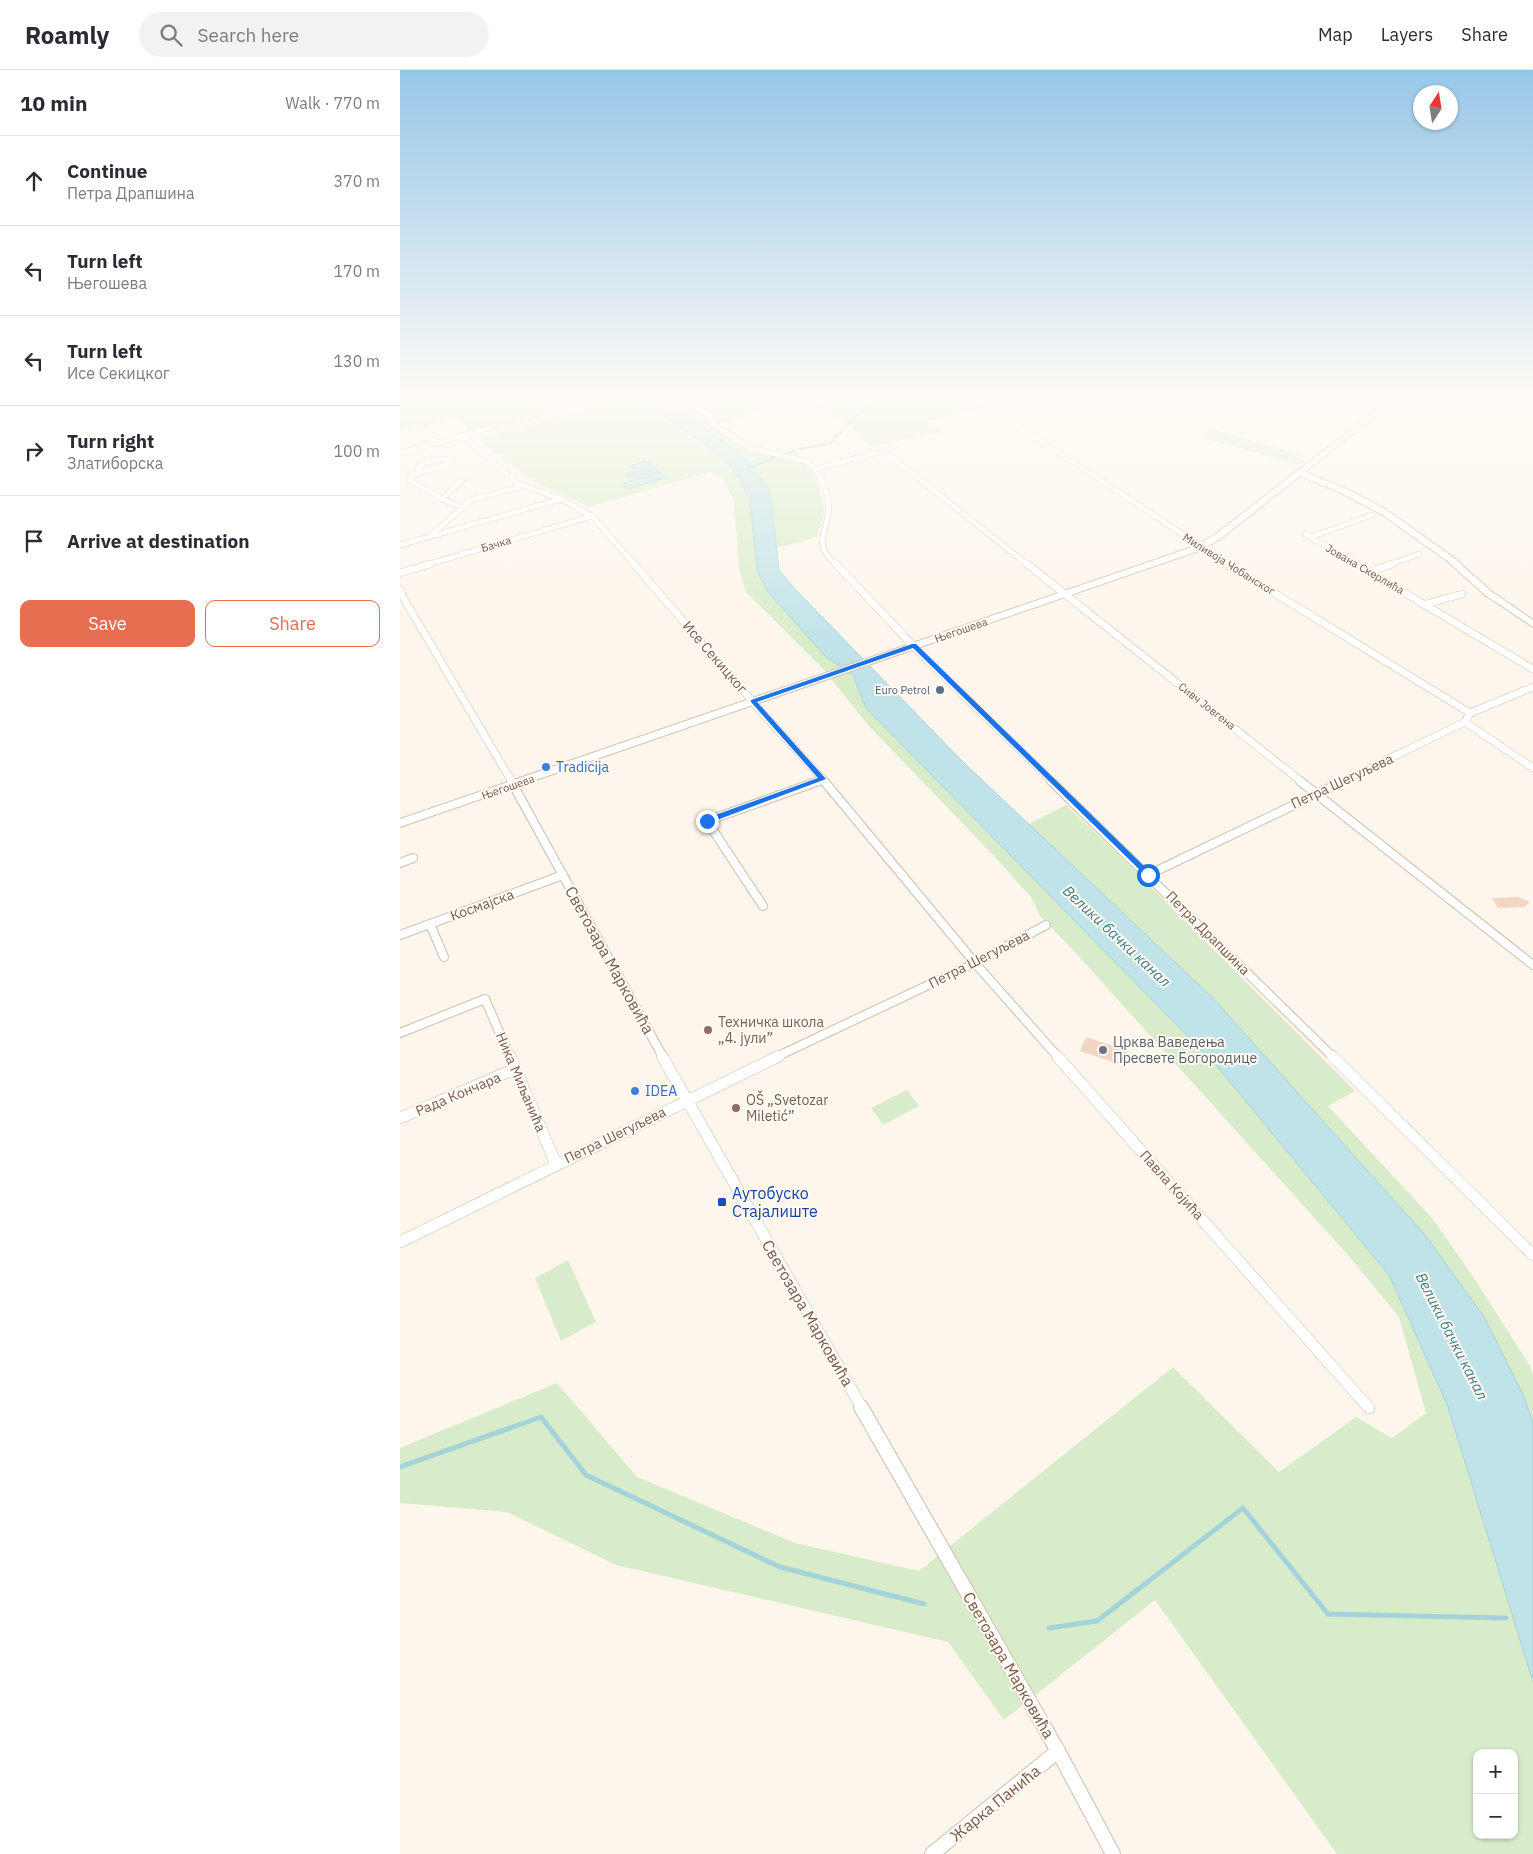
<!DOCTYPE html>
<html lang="en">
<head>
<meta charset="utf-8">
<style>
	:root { --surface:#fff; --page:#f2f2f3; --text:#2b2b33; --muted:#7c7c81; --line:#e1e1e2; --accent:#e76f51 }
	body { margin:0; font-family:"IBM Plex Sans",sans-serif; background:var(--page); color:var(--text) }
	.controls { position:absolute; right:15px; bottom:15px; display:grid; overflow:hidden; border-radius:10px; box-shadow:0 1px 4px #0004 }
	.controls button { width:45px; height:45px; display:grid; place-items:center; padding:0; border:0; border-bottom:1px solid var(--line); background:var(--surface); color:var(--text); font:25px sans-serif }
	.compass { position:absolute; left:1013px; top:15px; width:45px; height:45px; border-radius:50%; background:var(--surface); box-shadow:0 1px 4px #0004; rotate:12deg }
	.stop { position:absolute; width:15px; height:15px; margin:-11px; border:4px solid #1a73e8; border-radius:50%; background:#fff }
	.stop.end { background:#1a73e8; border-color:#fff; box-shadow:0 1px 5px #0008 }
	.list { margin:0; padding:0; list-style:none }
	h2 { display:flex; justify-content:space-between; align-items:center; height:65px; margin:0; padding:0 20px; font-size:21px }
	h2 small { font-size:16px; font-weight:400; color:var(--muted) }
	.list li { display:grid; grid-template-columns:32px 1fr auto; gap:15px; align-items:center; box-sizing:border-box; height:90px; padding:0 20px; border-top:1px solid var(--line) }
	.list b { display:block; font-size:19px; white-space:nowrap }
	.list p { margin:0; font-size:16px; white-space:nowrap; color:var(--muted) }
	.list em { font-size:16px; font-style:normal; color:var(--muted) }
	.actions { display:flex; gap:10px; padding:15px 20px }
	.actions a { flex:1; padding:11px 0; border:1px solid var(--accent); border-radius:10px; text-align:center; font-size:18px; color:var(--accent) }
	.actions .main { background:var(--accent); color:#fff }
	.icon { flex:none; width:28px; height:28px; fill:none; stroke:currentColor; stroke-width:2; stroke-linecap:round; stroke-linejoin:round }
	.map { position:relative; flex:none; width:1133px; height:1784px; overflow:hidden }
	header { display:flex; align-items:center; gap:30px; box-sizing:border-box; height:70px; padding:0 25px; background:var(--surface); border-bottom:1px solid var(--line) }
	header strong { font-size:24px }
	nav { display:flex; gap:28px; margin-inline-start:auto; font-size:18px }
	.search { width:350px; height:45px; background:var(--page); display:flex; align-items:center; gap:12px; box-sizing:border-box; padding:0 18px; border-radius:28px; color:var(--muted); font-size:19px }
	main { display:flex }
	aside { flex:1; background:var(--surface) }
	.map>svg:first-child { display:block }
</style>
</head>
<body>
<header>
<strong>Roamly</strong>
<div class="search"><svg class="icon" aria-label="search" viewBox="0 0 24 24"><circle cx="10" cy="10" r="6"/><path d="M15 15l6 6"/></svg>Search here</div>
<nav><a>Map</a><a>Layers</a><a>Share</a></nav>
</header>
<main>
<aside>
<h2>10 min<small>Walk · 770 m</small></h2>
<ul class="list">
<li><svg class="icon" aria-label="ahead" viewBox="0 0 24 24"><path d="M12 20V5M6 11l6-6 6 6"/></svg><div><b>Continue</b><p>Петра Драпшина</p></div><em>370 m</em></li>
<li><svg class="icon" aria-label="left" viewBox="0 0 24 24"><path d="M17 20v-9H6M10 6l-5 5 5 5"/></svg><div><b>Turn left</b><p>Његошева</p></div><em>170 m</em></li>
<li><svg class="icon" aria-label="left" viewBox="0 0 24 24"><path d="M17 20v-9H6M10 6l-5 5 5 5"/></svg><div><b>Turn left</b><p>Исе Секицког</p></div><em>130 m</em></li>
<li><svg class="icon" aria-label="right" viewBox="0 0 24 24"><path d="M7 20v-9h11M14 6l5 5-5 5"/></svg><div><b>Turn right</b><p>Златиборска</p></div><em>100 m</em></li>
<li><svg class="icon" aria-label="arrive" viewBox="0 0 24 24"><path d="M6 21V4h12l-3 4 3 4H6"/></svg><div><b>Arrive at destination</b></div></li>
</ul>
<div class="actions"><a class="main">Save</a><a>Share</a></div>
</aside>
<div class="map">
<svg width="1133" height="1784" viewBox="0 0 1133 1784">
	<rect width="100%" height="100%" fill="#fdf6ec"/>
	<!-- green -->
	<g fill="#d8ecc9" fill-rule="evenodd">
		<path d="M 12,325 L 115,325 L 155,343 L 95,359 L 90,355 L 70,361 L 56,348 L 0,362 L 0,328 Z"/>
		<path d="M 219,325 L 235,325 L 326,390 L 340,409 L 350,430 L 356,501 L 425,586 L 453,605 L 466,638 L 815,994 L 989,1205 L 1047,1334 L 1133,1612 L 1133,1784 L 937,1784 L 755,1530 L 604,1650 L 548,1572 L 216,1495 L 107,1442 L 0,1433 L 0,1378 L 157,1313 L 237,1407 L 395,1473 L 519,1501 L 773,1297 L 879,1402 L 956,1347 L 992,1368 L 1026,1343 L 999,1247 L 948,1185 L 674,881 L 640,846 L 631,827 L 594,786 L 468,655 L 424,600 L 346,522 L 339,498 L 334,432 L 324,411 L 310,402 L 189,437 L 134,412 L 78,369 L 219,330 ZM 1077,1683 L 1114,1683 L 1114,1765 L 1077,1765 Z"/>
		<path d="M 260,325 L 408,325 L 319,354 C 338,366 372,391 395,383 C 410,396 421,416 424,437 C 425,446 419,458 417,467 L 377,478 L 370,421 L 346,389 Z"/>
		<path d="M 421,325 L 625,325 L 594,336 L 526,351 L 542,362 L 472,376 L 452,357 L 410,335 L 429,331 Z"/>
		<path d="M 812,359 L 901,385 L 897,388 L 906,391 L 900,395 L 800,367 Z"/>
		<path d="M 666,735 L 722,788 L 955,1021 L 928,1036 L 1032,1148 L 1072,1205 L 1130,1296 L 1133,1305 L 1133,1353 L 1123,1324 L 1084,1247 L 1026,1166 L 812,927 L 629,754 Z"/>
		<path d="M 507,1020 L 519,1036 L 483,1055 L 471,1038 Z"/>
		<path d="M 168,1190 L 196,1252 L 161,1271 L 135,1208 Z"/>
	</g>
	<!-- water -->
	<g fill="#bfe3e8" stroke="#a5d3da">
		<path d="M 235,325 L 260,325 L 346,389 L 370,421 L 379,500 L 394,518 L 564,693 L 812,927 L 1026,1166 L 1084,1247 L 1123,1324 L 1133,1353 L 1133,1612 L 1047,1334 L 989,1205 L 815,994 L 466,638 L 453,605 L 425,586 L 367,521 L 357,501 L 350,430 L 340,409 L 326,390 Z"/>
		<path d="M 245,391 L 259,401 L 229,408 L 225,405 L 237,401 L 230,396 Z"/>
		<path d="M 260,402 L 267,407 L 228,419 L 221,414 Z"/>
	</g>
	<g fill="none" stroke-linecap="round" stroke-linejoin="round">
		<!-- stream-far1 -->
		<g stroke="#a5d3da" stroke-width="2">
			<path d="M 400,379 L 430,373 L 455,347 L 482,325"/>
			<path d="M 382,385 L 395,381"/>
			<path d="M 348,398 L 375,387"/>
		</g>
		<!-- stream -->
		<g stroke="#a5d3da" stroke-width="5">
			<path d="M 0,1397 L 141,1347 L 186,1405 L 380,1497 L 524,1534"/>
			<path d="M 649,1558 L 697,1551 L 843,1438 L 928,1544 L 1106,1548"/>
		</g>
	</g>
	<!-- building -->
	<g fill="#f3d5c3">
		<path d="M 1118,827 L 1130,832 L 1124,837 L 1098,838 L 1092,828 Z"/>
		<path d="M 686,967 L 725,980 L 728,983 L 726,992 L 719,994 L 680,981 Z"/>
	</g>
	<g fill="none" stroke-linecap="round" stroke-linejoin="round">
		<defs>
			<g id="street-far4">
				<path d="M 172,325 L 191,335"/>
				<path d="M 279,325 L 310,346 L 314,355 L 350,378 L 409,392 C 423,408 432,428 427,450 C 425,459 420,470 424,480 C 426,486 432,491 437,495"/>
				<path d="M 565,325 L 591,338 L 829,495"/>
				<path d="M 0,326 L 4,325"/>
				<path d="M 62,366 L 119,414 L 161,429 L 192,446 L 235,495"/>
				<path d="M 481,376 L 484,381 L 628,495"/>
				<path d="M 0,383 L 84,360"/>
				<path d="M 38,389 L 51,390 L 49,394 L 23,402 L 17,398 L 24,393 Z"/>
				<path d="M 415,399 L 484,381"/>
				<path d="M 23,402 L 15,404 L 9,410 L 42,429"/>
				<path d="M 60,437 L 42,429 L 64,408"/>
				<path d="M 905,464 L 958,495"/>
				<path d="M 31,465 L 71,430 L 122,416"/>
				<path d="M 911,467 L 972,445"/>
				<path d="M 0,475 L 161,429"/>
				<path d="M 26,495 L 192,446"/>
				<path d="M 988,495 L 1019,484"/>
			</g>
			<g id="street-far3">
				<path d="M 234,494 L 359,639 L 425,712"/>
				<path d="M 436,494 L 520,583 L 653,712"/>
				<path d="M 627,494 L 902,712"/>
				<path d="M 827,494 L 1070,643"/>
				<path d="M 956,494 L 1133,599"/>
				<path d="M 970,502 L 992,494"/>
				<path d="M 0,503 L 30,494"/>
				<path d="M 0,519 L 4,529 L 112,712"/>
				<path d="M 1026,534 L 1062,524"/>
				<path d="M 1065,652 L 1133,698"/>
				<path d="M 415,712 L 423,709"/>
				<path d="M 941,712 L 1065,652 L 1070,643 L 1133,617"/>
			</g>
			<g id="street-far2">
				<path d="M 111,711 L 263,987"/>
				<path d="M 424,711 L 575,893 L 658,987"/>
				<path d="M 651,711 L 933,987"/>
				<path d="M 900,711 L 1133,895"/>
				<path d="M 0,793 L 13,788"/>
				<path d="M 748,805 L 944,711"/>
				<path d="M 363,836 L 307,751 L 419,711"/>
				<path d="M 30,854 L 44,887"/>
				<path d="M 0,865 L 163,805"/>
				<path d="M 0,963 L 85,929 L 110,987"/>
				<path d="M 376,987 L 575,893 L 646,855"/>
			</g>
			<g id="street-far1">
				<path d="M 110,986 L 156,1094"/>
				<path d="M 262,986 L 462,1338"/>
				<path d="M 657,986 L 969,1338"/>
				<path d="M 932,986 L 1133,1185"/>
				<path d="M 0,1048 L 115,999"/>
				<path d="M 0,1172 L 379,986"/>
			</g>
			<g id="street">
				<path d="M 461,1337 L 658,1681 L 713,1784"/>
				<path d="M 532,1784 L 658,1681"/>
			</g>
			<path id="secondary" d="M 995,325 L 1002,325 L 905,402 L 947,419 L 987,440 L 1053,487 L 1091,521 L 1133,550 L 1133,557 L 1085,525 L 1047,491 L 981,444 L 941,423 L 900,406 L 823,467 L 804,479 L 0,757 L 0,749 L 798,475 L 817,463 Z"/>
		</defs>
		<!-- street-far4 casing -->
		<use href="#street-far4" stroke="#d1beb0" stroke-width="6"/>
		<!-- street-far3 casing -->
		<use href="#street-far3" stroke="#d1beb0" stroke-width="8"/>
		<!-- street-far2 casing -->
		<use href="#street-far2" stroke="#d1beb0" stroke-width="10"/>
		<!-- street-far1 casing -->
		<use href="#street-far1" stroke="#d1beb0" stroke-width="12"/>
		<!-- street casing -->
		<use href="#street" stroke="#d1beb0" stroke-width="16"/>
		<!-- secondary casing -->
		<use href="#secondary" stroke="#d6c0b0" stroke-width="2"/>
		<!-- street-far4 -->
		<use href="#street-far4" stroke="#fff" stroke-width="5"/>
		<!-- street-far3 -->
		<use href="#street-far3" stroke="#fff" stroke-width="7"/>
		<!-- street-far2 -->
		<use href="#street-far2" stroke="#fff" stroke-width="8"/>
		<!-- street-far1 -->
		<use href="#street-far1" stroke="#fff" stroke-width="11"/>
		<!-- street -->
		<use href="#street" stroke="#fff" stroke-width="14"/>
		<!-- secondary -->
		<use href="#secondary" fill="#fff" fill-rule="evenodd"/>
	</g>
	<!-- sky -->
	<linearGradient id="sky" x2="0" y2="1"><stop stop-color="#97c7e8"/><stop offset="0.57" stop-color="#fefbf6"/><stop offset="1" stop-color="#fefbf6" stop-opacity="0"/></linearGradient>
	<rect width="1133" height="574" fill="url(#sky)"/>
	<!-- route -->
	<path fill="#1a73e8" d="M 512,574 L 516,574 L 751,803 L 751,806 L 746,806 L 513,578 L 357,632 L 426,709 L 309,753 L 304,753 L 304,749 L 418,708 L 351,632 L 351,630 Z"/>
	<!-- markers -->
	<circle fill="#5c6f8a" stroke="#fffaf3" stroke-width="2" cx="540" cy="620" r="5"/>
	<g fill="#3f7fe0" stroke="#fffaf3" stroke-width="2">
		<circle cx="146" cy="697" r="5"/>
		<circle cx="235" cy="1021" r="5"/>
	</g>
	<g fill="#8d6e63" stroke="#fffaf3" stroke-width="2">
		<circle cx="308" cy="960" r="5"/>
		<circle cx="336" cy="1038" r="5"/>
	</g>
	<circle fill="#6b7280" stroke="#fffaf3" stroke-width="2" cx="703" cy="980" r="5"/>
	<rect fill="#1a4fb4" stroke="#fffaf3" stroke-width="2" x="317" y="1127" width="10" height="10" rx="2.5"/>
	<g text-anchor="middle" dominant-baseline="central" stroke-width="4" stroke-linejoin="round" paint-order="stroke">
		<!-- far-street labels -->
		<g font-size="11" fill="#7a5c4d" stroke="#fffaf3">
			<text transform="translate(96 474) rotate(-17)">Бачка</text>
			<text transform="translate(829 494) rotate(32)">Миливоја Чобанског</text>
			<text transform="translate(965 499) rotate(30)">Јована Скерлића</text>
			<text transform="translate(561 560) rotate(-19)">Његошева</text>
			<text transform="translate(807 636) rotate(38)">Сивч Јовгена</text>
			<text transform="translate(108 717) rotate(-19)">Његошева</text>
		</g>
		<!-- far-service labels -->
		<g font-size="11" fill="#4e5e75" stroke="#fffaf3" text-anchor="end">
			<text x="530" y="620">Euro Petrol</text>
		</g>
		<!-- street labels -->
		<g font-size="14" fill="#7a5c4d" stroke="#fffaf3">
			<text transform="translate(315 587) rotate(49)">Исе Секицког</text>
			<text transform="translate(942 711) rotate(-25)">Петра Шегуљева</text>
			<text transform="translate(82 835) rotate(-20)">Космајска</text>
			<text transform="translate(808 863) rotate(45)">Петра Драпшина</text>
			<text transform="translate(579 889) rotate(-27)">Петра Шегуљева</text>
			<text transform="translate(121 1012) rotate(67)">Ника Миљанића</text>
			<text transform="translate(58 1024) rotate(-23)">Рада Кончара</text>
			<text transform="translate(215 1065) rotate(-26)">Петра Шегуљева</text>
			<text transform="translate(772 1115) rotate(48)">Павла Којића</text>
		</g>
		<!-- shop labels -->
		<g font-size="14" fill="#366cbe" stroke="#fffaf3" text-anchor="start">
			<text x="156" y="697">Tradicija</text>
			<text x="245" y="1021">IDEA</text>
		</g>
		<!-- education labels -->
		<g font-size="14" fill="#785e54" stroke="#fffaf3" text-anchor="start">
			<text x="318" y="952">Техничка школа<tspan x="318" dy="16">„4. јули”</tspan></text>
			<text x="346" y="1030">OŠ „Svetozar<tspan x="346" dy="16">Miletić”</tspan></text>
		</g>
		<!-- worship labels -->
		<g font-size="14" fill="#5b616d" stroke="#fffaf3" text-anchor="start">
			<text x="713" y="972">Црква Ваведења<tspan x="713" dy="16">Пресвете Богородице</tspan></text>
		</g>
		<!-- water labels -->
		<g font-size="15" font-style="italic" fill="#437c86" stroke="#fffaf3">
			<text transform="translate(717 866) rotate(43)">Велики бачки канал</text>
			<text transform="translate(1052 1266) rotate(63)">Велики бачки канал</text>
		</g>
		<!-- near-street labels -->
		<g font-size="16" fill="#7a5c4d" stroke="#fffaf3">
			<text transform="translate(210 890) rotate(61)">Светозара Марковића</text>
			<text transform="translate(408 1243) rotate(60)">Светозара Марковића</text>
			<text transform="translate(609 1595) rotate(60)">Светозара Марковића</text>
			<text transform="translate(595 1733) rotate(-39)">Жарка Панића</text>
		</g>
		<!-- near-transit labels -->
		<g font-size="16" fill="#164399" stroke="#fffaf3" text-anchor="start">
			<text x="332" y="1123">Аутобуско<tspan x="332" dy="18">Стајалиште</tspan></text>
		</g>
	</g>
</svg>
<div class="controls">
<button>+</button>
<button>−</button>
</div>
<svg class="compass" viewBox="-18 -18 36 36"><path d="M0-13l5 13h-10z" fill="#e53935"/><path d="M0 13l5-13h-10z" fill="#7c7c81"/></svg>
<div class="stop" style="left:748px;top:805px"></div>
<div class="stop end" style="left:307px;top:751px"></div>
</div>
</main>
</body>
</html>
